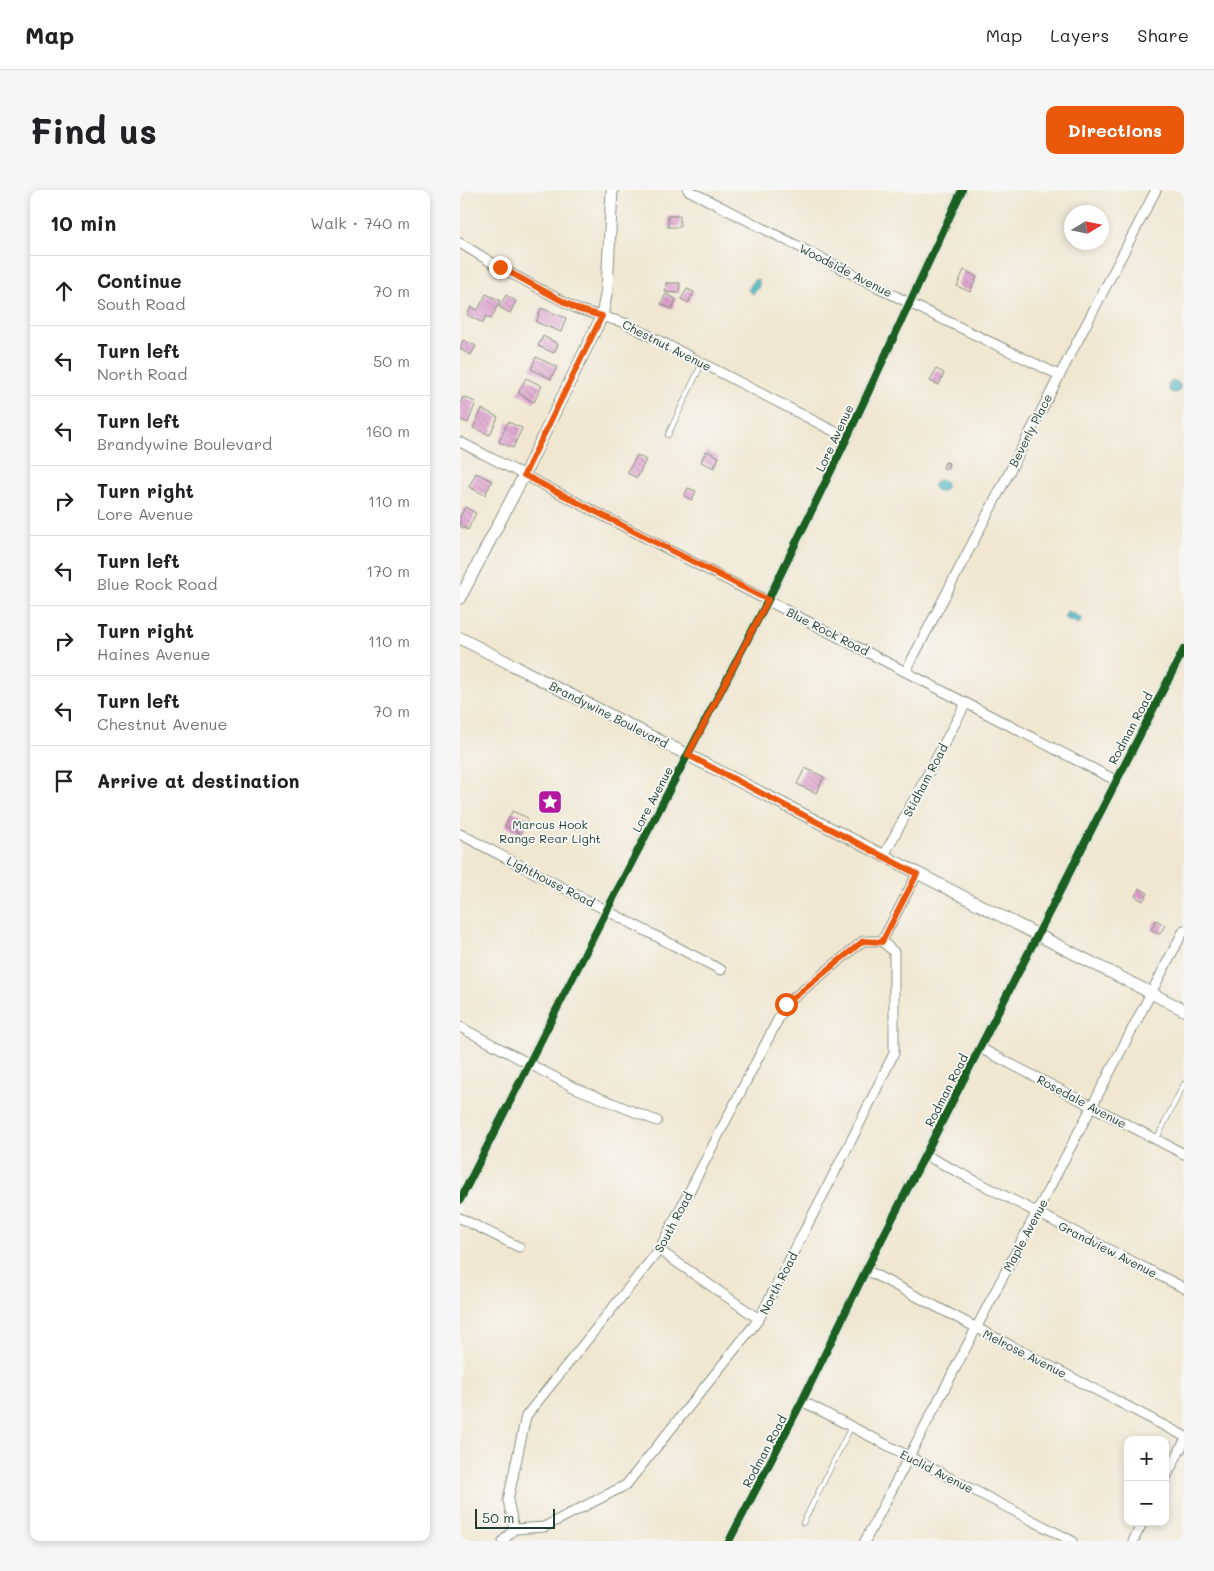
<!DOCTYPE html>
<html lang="en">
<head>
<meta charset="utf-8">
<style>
	:root { --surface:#fff; --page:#f6f6f6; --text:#202124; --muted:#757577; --line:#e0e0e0; --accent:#ea580c }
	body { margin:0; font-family:Mali,sans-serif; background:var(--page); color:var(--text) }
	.controls { position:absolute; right:15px; bottom:15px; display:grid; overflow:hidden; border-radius:10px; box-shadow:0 2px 8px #0003 }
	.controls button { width:45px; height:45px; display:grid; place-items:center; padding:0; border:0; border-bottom:1px solid var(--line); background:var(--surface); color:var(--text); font:25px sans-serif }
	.compass { position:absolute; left:604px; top:15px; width:45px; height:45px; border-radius:50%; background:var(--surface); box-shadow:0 2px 8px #0003; rotate:80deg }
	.scale { position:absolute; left:15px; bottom:12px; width:80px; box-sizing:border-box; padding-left:5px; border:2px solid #1f3d34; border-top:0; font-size:14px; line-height:18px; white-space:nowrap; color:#1f3d34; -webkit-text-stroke:4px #f6f6f2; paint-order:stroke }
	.stop { position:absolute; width:15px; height:15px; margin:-11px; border:4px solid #ea580c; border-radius:50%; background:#fff }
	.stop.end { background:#ea580c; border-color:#fff; box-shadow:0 1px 5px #0008 }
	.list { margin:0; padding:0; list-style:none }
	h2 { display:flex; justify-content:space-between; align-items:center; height:65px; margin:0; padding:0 20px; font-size:21px }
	h2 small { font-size:16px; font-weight:400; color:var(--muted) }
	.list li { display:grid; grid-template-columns:32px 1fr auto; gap:15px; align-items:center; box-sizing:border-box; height:70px; padding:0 20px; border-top:1px solid var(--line) }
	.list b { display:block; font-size:19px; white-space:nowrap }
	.list p { margin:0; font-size:16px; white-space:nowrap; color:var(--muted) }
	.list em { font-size:16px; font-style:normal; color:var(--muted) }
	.icon { flex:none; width:28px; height:28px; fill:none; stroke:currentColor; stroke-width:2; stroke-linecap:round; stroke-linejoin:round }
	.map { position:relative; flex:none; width:724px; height:1351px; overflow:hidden; border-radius:10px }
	header { display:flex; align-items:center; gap:30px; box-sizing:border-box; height:70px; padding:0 25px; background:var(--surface); border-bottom:1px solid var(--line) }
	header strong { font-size:24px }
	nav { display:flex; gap:28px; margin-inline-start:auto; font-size:18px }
	.intro { display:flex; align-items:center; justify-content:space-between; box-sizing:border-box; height:120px; padding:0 30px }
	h1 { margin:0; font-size:35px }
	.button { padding:12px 22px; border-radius:10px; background:var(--accent); color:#fff; font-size:18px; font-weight:700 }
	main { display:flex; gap:30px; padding:0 30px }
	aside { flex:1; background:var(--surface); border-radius:10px; box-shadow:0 2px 8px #0003 }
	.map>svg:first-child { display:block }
</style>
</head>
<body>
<header>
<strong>Map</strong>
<nav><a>Map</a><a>Layers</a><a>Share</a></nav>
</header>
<div class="intro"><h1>Find us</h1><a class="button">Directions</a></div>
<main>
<aside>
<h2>10 min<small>Walk · 740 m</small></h2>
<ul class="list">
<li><svg class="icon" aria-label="ahead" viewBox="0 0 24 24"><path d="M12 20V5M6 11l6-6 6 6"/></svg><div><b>Continue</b><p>South Road</p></div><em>70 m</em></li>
<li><svg class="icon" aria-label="left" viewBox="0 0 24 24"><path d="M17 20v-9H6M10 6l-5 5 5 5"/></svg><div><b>Turn left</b><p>North Road</p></div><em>50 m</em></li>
<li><svg class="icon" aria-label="left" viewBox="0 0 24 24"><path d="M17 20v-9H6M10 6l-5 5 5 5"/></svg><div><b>Turn left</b><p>Brandywine Boulevard</p></div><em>160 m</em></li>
<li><svg class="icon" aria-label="right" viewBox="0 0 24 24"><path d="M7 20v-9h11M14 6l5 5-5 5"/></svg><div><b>Turn right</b><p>Lore Avenue</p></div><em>110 m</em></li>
<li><svg class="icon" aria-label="left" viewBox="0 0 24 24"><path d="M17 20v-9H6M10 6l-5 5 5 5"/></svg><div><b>Turn left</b><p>Blue Rock Road</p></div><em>170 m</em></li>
<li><svg class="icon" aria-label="right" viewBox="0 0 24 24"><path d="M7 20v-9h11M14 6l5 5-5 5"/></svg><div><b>Turn right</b><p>Haines Avenue</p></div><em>110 m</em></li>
<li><svg class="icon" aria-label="left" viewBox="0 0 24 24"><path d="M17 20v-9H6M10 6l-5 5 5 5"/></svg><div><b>Turn left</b><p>Chestnut Avenue</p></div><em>70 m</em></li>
<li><svg class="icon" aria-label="arrive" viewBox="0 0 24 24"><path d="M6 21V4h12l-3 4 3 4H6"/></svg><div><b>Arrive at destination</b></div></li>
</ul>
</aside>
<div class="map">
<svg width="724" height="1351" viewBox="0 0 724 1351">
	<defs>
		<pattern id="building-back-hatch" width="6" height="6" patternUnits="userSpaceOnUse" patternTransform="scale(1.25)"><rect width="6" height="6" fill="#de9ccd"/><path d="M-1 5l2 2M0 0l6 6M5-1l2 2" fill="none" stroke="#b380a7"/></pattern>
	</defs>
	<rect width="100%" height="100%" fill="#f6f6f2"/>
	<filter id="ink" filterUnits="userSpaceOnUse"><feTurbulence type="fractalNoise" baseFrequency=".02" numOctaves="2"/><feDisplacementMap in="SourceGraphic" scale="10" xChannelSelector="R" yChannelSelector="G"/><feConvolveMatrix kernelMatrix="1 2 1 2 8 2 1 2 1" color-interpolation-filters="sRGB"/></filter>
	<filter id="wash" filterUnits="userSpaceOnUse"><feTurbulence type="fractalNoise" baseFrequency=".0096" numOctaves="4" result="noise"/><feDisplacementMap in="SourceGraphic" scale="20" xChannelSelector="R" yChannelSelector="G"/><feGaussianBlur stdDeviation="1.12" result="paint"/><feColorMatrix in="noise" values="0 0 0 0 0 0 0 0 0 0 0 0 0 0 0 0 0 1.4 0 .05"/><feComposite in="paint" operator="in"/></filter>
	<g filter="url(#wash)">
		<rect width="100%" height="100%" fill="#f1e7d1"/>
		<!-- water -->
		<g fill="#46b4c1" stroke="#32787a">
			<path d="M 294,90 L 298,90 C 301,95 297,101 292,104 L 288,100 Z"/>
			<circle cx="714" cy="197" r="6"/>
			<circle cx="480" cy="296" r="6"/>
			<path d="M 607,421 L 622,428 L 619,434 L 604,428 Z"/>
		</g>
		<g id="blocks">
			<!-- building -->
			<g fill="url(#building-back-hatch)">
				<rect x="208" y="26" width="12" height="11"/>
				<path d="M 504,80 L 517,87 L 510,102 L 497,96 Z"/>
				<path d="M 206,93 L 220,93 L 219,103 L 205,102 Z"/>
				<path d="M 227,99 L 234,102 L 228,113 L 221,109 Z"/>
				<path d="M 26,104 L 40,110 L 31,129 L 26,126 L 23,133 L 7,125 L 11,117 L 18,120 Z"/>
				<path d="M 206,104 L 216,109 L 212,119 L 201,114 Z"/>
				<path d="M 46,105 L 56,111 L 50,123 L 39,117 Z"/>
				<path d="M 81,118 L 106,128 L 101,142 L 76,132 Z"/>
				<path d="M 83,146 L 98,154 L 94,163 L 78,156 Z"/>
				<path d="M 3,150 L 16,156 L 11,165 L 0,159 Z"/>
				<path d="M 76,167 L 97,177 L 91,189 L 71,179 Z"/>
				<path d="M 476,179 L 484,183 L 479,195 L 470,191 Z"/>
				<path d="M 66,188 L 82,196 L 74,212 L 58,203 Z"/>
				<path d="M 3,207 L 16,212 L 8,233 L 0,230 L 0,214 Z"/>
				<path d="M 22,219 L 38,227 L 30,245 L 13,238 Z"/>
				<path d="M 48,232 L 62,238 L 53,258 L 39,252 Z"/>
				<path d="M 246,261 L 259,267 L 254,278 L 241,272 Z"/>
				<path d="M 177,265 L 186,270 L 177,288 L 167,283 Z"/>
				<path d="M 485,272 L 489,273 L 487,279 L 483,278 Z"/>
				<path d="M 16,283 L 32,291 L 25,305 L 9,297 Z"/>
				<path d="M 228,298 L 236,301 L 232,310 L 224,306 Z"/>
				<path d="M 5,317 L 16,323 L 8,340 L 0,336 L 0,327 Z"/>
				<path d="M 345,578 L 364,587 L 356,603 L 337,594 Z"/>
				<path d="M 52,621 L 68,628 L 61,644 L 45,636 Z"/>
				<path d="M 679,698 L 688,703 L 683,711 L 675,706 Z"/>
				<path d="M 696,730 L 705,735 L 700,744 L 691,739 Z"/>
			</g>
		</g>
	</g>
	<g filter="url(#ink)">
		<use href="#blocks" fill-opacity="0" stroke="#889282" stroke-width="1"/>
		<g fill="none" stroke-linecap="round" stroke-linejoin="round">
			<defs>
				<g id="service">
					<path d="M 208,245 L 242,173"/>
					<path d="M 696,950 L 724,894"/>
					<path d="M 343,1333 L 391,1237"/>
				</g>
				<g id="minor">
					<path d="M 228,0 L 449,113 L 599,185"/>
					<path d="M 0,53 L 39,77 L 117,119 L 165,133 L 387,248"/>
					<path d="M 0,252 L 655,590"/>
					<path d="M 446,481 L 696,0"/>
					<path d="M 0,644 L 261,780"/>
					<path d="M 423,667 L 506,513"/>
					<path d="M 0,837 L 113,897 L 197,931"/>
					<path d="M 520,858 L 724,964"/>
					<path d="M 465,965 L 724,1098"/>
					<path d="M 0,1010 L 147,720 L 308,410 L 387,248 L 502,0"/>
					<path d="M 0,1028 L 59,1057"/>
					<path d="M 199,1060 L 299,1129"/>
					<path d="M 406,1080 L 724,1246"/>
					<path d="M 342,1211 L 612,1351"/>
					<path d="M 705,1289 L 724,1252"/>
					<path d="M 54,1339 L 84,1337 L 166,1295 L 299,1129 L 396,941 L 434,863 L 434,762 L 422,751 L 457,684"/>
					<path d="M 43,1351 L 54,1339 L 48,1310 L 66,1226 L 199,1060 L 326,814 L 403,751 L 422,751"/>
					<path d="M 269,1351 L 342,1211 L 406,1080 L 724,459"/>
					<path d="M 405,1351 L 724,740"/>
					<path d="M 673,1351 L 683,1332"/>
				</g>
				<g id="tertiary">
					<path d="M 0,408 L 64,285 L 142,126 L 147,99 L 152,0"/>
					<path d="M 0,448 L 724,820"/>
				</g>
			</defs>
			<!-- service casing -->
			<use href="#service" stroke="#889282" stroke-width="6"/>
			<!-- minor casing -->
			<use href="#minor" stroke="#889282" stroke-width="11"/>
			<!-- tertiary casing -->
			<use href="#tertiary" stroke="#889282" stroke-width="13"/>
			<!-- service -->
			<use href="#service" stroke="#fff" stroke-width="4.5"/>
			<!-- minor -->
			<use href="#minor" stroke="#fff" stroke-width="9"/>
			<!-- tertiary -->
			<use href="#tertiary" stroke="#fff" stroke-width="11"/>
			<defs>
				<g id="cycleway">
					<path d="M 0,1010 L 147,720 L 308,410 L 387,248 L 502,0"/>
					<path d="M 269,1351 L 342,1211 L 406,1080 L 724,459"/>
				</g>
			</defs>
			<!-- cycleway casing -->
			<use href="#cycleway" stroke="#f6f6f2" stroke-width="11"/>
			<!-- cycleway -->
			<use href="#cycleway" stroke="#1b5e20" stroke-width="8"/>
		</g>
	</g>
	<g fill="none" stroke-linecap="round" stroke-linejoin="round" filter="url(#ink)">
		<!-- route -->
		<path stroke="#ea580c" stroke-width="6" d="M 40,77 L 117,119 L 142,126 L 64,285 L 308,410 L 228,565 L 457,684 L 422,752 L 403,751 L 326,814"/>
	</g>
	<!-- icons -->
	<defs>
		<symbol id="sight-square" viewBox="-11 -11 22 22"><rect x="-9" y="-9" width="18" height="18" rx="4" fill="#b5179e" stroke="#f6f6f2"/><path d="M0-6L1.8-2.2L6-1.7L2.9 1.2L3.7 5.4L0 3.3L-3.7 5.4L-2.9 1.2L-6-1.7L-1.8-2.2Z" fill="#fff"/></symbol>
	</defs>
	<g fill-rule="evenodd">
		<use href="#sight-square" x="76" y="598" width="28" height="28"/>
	</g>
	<g text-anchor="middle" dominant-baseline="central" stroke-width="4" stroke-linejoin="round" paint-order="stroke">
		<!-- street labels -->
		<g font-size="12" fill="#1f3d34" stroke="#f6f6f2">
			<text transform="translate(386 80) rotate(27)">Woodside Avenue</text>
			<text transform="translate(207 155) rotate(27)">Chestnut Avenue</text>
			<text transform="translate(570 240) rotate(-63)">Beverly Place</text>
			<text transform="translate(374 248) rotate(-65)">Lore Avenue</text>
			<text transform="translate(368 441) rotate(27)">Blue Rock Road</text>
			<text transform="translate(149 524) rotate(27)">Brandywine Boulevard</text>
			<text transform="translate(670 538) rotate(-62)">Rodman Road</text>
			<text transform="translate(465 590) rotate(-62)">Stidham Road</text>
			<text transform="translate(192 609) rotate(-62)">Lore Avenue</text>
			<text transform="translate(91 691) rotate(27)">Lighthouse Road</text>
			<text transform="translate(486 900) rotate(-63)">Rodman Road</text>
			<text transform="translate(622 911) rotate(28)">Rosedale Avenue</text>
			<text transform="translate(213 1032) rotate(-62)">South Road</text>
			<text transform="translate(565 1045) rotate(-62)">Maple Avenue</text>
			<text transform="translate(648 1059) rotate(27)">Grandview Avenue</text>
			<text transform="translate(318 1093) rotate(-63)">North Road</text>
			<text transform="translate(565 1163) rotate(27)">Melrose Avenue</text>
			<text transform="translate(304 1261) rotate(-62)">Rodman Road</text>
			<text transform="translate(477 1281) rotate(27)">Euclid Avenue</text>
		</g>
		<!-- poi labels -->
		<g font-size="12" fill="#1f3d34" stroke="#f6f6f2">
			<text x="90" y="634">Marcus Hook<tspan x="90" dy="14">Range Rear Light</tspan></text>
		</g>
	</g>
</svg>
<div class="controls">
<button>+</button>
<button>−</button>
</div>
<svg class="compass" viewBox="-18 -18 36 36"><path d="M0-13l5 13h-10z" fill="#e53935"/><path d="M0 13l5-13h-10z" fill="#757577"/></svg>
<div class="scale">50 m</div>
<div class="stop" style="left:326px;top:814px"></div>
<div class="stop end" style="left:40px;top:77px"></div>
</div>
</main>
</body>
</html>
